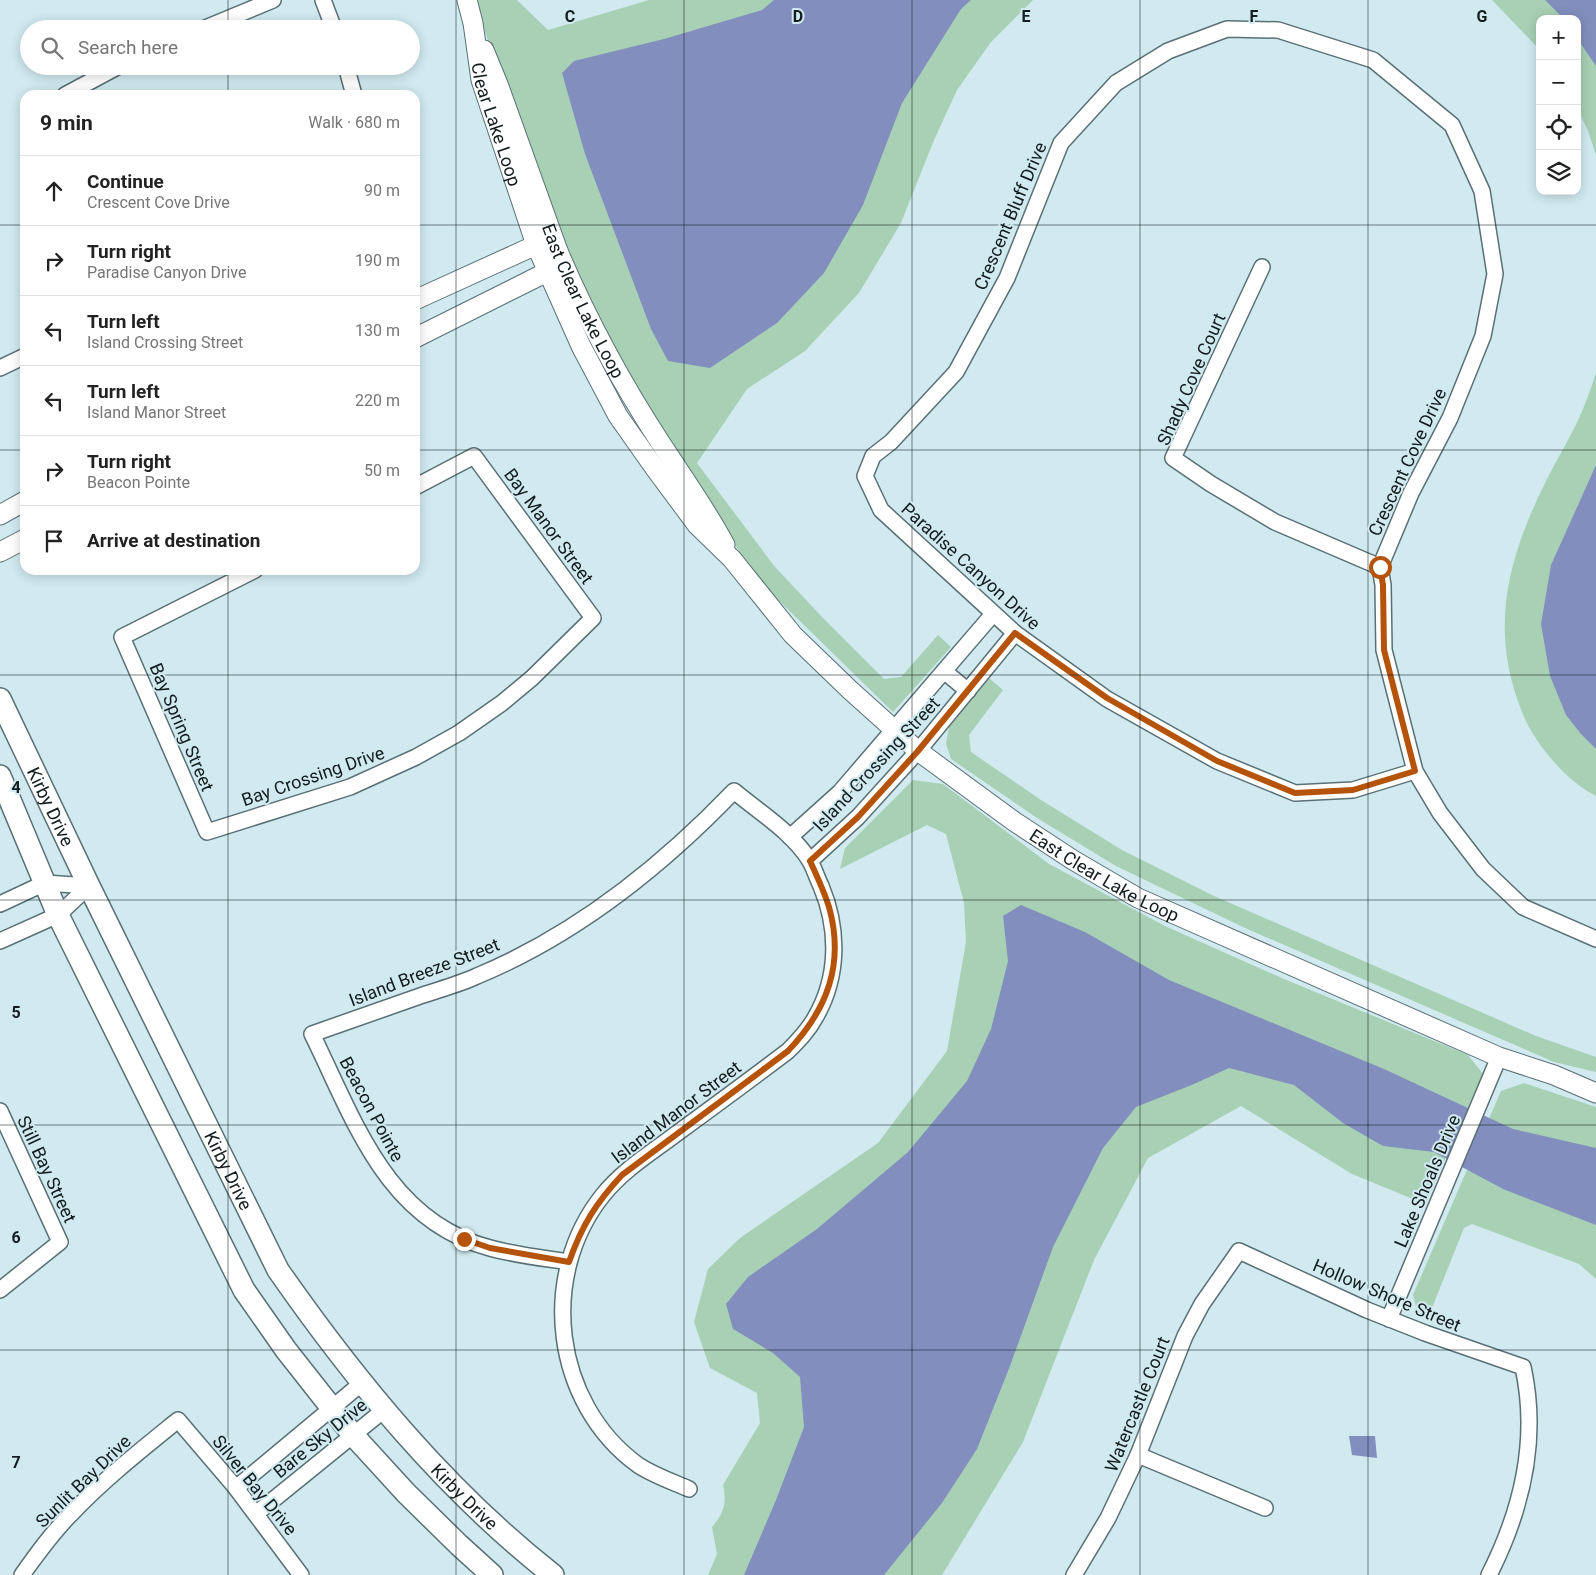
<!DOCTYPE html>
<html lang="en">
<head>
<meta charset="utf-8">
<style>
	:root { --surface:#fff; --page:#f6f6f6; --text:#222; --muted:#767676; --line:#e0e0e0 }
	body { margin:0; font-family:Roboto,sans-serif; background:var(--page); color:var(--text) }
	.controls { position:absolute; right:15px; top:15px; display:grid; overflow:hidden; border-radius:10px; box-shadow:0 2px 12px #0003 }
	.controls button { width:45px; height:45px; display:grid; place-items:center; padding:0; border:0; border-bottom:1px solid var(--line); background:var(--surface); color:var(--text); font:25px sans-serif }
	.stop { position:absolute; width:15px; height:15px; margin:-11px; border:4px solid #b45309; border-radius:50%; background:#fff }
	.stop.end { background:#b45309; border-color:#fff; box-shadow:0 1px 5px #0008 }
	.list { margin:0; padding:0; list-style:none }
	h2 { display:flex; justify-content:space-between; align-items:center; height:65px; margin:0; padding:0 20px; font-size:21px }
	h2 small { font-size:16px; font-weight:400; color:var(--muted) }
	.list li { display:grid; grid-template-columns:32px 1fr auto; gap:15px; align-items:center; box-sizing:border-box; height:70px; padding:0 20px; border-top:1px solid var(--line) }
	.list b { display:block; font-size:19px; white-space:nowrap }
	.list p { margin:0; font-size:16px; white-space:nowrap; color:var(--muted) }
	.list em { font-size:16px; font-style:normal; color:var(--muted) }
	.icon { flex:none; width:28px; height:28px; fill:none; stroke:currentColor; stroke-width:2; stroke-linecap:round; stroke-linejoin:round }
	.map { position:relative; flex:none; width:1596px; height:1575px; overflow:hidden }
	.search { position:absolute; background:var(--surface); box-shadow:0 2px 12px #0003; left:20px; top:20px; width:400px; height:55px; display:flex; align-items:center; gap:12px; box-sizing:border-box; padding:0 18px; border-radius:28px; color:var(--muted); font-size:19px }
	.panel { position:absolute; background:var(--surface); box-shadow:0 2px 12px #0003; left:20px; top:90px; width:400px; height:485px; border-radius:15px }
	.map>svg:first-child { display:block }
</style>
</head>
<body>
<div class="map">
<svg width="1596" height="1575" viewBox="0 0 1596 1575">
	<rect width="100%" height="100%" fill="#d0eaf0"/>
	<!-- green -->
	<g fill="#a8d0b5">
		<path d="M 476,0 L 517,0 L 548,30 L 649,0 L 1033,0 L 991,42 L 957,90 L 934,140 L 901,223 L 859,293 L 805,351 L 747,389 L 697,463 L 775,567 L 824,619 L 884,679 L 901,677 L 938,635 L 951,647 L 893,712 L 757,579 L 646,406 L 572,269 L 490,48 Z"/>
		<path d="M 1492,0 L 1596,0 L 1596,155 L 1588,131 L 1577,108 L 1577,19 L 1540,19 L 1540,50 Z"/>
		<path d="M 1596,373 L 1596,796 C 1566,781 1534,743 1522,712 C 1489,630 1507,560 1545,483 C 1557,458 1573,434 1583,409 C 1588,397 1592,385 1596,373 Z"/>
		<path d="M 989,678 L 1003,690 L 969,735 L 971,752 L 1041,800 L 1122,850 L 1214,896 L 1536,1036 L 1596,1057 L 1596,1072 L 1554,1062 L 1245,928 L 1116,866 L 1037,818 L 951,759 L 946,744 L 949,727 Z"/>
		<path d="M 913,780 L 943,784 L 1049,864 L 1165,926 L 1284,979 L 1468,1055 L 1483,1074 L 1425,1204 L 1352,1174 L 1241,1106 L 1148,1158 L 1094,1260 L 1023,1442 L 942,1575 L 708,1575 L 717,1554 L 712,1527 C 724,1513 727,1503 723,1485 L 760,1423 L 757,1393 L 710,1368 L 694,1322 L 708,1269 L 740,1238 L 878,1143 L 947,1051 L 966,942 L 964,903 L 946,834 L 927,825 L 840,869 L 845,848 Z"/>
		<path d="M 1524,1083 L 1596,1107 L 1596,1279 L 1579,1264 L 1472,1224 L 1464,1228 L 1428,1318 L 1417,1310 L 1413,1295 L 1501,1091 Z"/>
	</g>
	<!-- water -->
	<g fill="#828fbe">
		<path d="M 774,0 L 971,0 L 961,9 L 902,103 L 863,205 L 824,273 L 777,323 L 710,368 L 668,361 L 651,329 L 585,154 L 562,73 L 574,61 L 664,39 L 762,10 Z"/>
		<path d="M 1545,0 L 1596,0 L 1596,66 L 1577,38 L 1577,19 L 1564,19 Z"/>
		<path d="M 1596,465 L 1596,749 L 1581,734 L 1566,715 L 1550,676 L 1541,624 L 1551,565 Z"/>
		<path d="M 1021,905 L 1085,932 L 1169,980 L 1384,1069 L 1513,1129 L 1596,1148 L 1596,1225 L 1503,1189 L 1434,1152 L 1383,1146 L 1343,1123 L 1294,1085 L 1229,1068 L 1194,1084 L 1136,1107 L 1103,1148 L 1053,1247 L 1010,1366 L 977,1449 L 942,1503 L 884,1575 L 744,1575 L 776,1500 L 804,1427 L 800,1377 L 773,1353 L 733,1329 L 726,1304 L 748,1277 L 817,1229 L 908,1152 L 967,1081 L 991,1029 L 1008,961 L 1003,916 Z"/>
		<path d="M 1349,1436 L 1375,1436 L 1377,1458 L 1352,1455 Z"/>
	</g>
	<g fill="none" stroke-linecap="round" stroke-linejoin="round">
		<defs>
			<g id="minor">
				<path d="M 323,0 L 334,29"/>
				<path d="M 203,29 L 273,0"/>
				<path d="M 346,66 L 354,95"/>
				<path d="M 65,95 L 119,66"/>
				<path d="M 1262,267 L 1173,458 L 1211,484 L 1275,522 L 1380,567"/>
				<path d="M 0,368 L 25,356"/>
				<path d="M 255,570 L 122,637 L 207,832 L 350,787 L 416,757 L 459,733 L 502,703 L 532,678 L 593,618 L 474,456 L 415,487"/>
				<path d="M 944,671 L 968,691"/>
				<path d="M 1415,771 L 1353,790 L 1295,793 L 1217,761 L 1107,699 L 1015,633 L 881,510 L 865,476 L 873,456 L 891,442 L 956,372 L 1007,278 L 1061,143 L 1116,83 L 1168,51 L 1227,29 L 1278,30 L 1373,60 L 1452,125 L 1482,191 L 1495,274 L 1483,336 L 1450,418 L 1411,493 L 1380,567 L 1383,585 L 1384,650 L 1415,771 L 1440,813 L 1483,869 L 1523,907 L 1596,939"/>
				<path d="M 790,837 L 840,792 L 993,614"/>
				<path d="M 810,861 L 858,817 L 918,751 L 1015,633"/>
				<path d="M 0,904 L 45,883 L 89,886"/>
				<path d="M 0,941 L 58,915 L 89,886"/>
				<path d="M 0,1111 L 60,1242 L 0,1290"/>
				<path d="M 569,1262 C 543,1258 515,1255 490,1248 C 386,1221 354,1119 312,1034 C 349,1021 386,1008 423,995 C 441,989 460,984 477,976 C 576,935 660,868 734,791 C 759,812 792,832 810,861 C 814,868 817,878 821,886 C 839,929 839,977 815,1018 C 808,1031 798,1041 788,1051 C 751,1079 713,1107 676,1134 C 651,1153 623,1170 603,1195 C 538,1276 553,1403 638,1465 C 653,1475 673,1482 689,1489"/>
				<path d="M 1389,1319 L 1499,1057"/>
				<path d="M 1138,1455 L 1265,1508"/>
				<path d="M 236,1488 L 362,1383"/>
				<path d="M 257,1513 L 384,1410"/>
				<path d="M 22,1575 C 37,1554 52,1533 70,1515 C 103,1480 141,1450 178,1420 L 236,1488 L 301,1575"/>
				<path d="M 1074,1575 L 1108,1518 L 1138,1455 L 1185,1336 L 1202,1304 L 1239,1251 L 1367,1310 L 1425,1333 L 1523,1367 C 1539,1440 1522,1510 1489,1575"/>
			</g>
			<g id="tertiary">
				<path id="s1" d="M 467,0 L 473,23 L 481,80 L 536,245 L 581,346 L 618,416 L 654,467 L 697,525 L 732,559 L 793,635 L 850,690 L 918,751 L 1015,822 L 1073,860 L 1138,898 L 1499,1057 L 1554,1075 L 1596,1093"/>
				<path id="s2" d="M 484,50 L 498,84 L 558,251 C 586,317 621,382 660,442 C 682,476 706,509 725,545"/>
				<path d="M 415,300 L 536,245 L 558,251 L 547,272 L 415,338"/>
				<path d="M 0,515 L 25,501"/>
				<path d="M 0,552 L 25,539"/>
			</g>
			<g id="secondary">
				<path id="s3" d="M 0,699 L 89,886 L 278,1270 C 356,1382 445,1490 553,1575"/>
				<path d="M 0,776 L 58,915 L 244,1290 L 286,1350 L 353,1435 L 406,1493 L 459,1545 L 492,1575"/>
			</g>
		</defs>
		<!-- minor casing -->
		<use href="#minor" stroke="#597075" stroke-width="18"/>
		<!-- tertiary casing -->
		<use href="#tertiary" stroke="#597075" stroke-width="21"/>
		<!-- secondary casing -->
		<use href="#secondary" stroke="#597075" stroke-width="24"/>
		<!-- minor -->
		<use href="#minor" stroke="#fff" stroke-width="15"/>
		<!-- tertiary -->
		<use href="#tertiary" stroke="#fff" stroke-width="19"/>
		<!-- secondary -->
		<use href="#secondary" stroke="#fff" stroke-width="21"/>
	</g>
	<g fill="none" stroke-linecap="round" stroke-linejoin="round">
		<!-- route -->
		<path stroke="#b45309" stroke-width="6" d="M 464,1239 L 490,1248 L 569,1262 C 582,1225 596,1203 622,1175 L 788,1051 C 827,1010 845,964 829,907 C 824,891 817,876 810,861 L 858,817 L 918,751 L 1015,633 L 1107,698 L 1217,761 L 1295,793 L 1353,790 L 1415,771 L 1384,650 L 1383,585 L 1380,567"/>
	</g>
	<!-- grid -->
	<path fill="none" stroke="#131d1f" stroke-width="1" stroke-opacity="0.55" d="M 228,0 L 228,29M 456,0 L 456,1575M 684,0 L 684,1575M 912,0 L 912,1575M 1140,0 L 1140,1575M 1368,0 L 1368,1575M 228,66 L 228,95M 0,225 L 25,225M 415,225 L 1596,225M 0,450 L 25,450M 415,450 L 1596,450M 228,570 L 228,1575M 0,675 L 1596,675M 0,900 L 1596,900M 0,1125 L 1596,1125M 0,1350 L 1596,1350"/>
	<g text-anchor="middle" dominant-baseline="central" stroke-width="4" stroke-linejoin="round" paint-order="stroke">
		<!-- street labels -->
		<g font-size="18" fill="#131d1f" stroke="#d0eaf0">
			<text stroke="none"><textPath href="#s1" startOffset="128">Clear Lake Loop</textPath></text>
			<text transform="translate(1010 216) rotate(-67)">Crescent Bluff Drive</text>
			<text stroke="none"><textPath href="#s2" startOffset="270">East Clear Lake Loop</textPath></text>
			<text transform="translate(1191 379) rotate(-66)">Shady Cove Court</text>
			<text transform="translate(1407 462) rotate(-65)">Crescent Cove Drive</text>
			<text transform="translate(549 526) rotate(54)">Bay Manor Street</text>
			<text transform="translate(971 566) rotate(42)">Paradise Canyon Drive</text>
			<text transform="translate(182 727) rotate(67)">Bay Spring Street</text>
			<text transform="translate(876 764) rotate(-47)">Island Crossing Street</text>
			<text transform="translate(313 776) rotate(-19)">Bay Crossing Drive</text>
			<text stroke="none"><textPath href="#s3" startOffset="119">Kirby Drive</textPath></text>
			<text stroke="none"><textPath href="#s1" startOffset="1121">East Clear Lake Loop</textPath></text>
			<text transform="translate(424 972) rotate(-21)">Island Breeze Street</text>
			<text transform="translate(372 1109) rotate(62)">Beacon Pointe</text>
			<text transform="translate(676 1112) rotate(-37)">Island Manor Street</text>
			<text transform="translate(47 1169) rotate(65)">Still Bay Street</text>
			<text stroke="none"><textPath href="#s3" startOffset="524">Kirby Drive</textPath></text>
			<text transform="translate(1427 1181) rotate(-67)">Lake Shoals Drive</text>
			<text transform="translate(1387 1295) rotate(23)">Hollow Shore Street</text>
			<text transform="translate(1137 1404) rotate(-68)">Watercastle Court</text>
			<text transform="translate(320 1438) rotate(-39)">Bare Sky Drive</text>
			<text transform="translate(83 1481) rotate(-44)">Sunlit Bay Drive</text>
			<text transform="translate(255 1485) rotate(51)">Silver Bay Drive</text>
			<text stroke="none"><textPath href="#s3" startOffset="929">Kirby Drive</textPath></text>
		</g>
	</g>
	<g font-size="16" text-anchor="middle" font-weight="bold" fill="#131d1f" stroke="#d0eaf0" stroke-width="4" stroke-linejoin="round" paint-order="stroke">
		<text x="570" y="22">C</text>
		<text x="798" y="22">D</text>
		<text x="1026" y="22">E</text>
		<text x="1254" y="22">F</text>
		<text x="1482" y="22">G</text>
		<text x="16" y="793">4</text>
		<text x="16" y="1018">5</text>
		<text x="16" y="1243">6</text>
		<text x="16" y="1468">7</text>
	</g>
</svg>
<div class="controls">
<button>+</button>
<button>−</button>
<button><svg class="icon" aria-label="locate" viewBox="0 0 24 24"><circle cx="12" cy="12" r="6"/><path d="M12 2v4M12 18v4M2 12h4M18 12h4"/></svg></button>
<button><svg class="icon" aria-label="layers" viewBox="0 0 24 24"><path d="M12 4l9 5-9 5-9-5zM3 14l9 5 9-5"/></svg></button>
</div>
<div class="stop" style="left:1380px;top:567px"></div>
<div class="stop end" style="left:464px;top:1239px"></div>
<div class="search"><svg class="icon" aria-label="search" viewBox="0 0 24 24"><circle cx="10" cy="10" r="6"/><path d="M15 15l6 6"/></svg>Search here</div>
<section class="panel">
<h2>9 min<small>Walk · 680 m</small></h2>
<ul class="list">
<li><svg class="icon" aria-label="ahead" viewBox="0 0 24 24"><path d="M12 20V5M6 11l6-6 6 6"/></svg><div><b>Continue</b><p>Crescent Cove Drive</p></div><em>90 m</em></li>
<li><svg class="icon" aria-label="right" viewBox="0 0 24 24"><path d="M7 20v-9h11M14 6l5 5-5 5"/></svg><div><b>Turn right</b><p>Paradise Canyon Drive</p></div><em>190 m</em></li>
<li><svg class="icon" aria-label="left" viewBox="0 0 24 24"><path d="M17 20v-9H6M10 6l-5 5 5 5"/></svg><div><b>Turn left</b><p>Island Crossing Street</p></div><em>130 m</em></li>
<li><svg class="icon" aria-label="left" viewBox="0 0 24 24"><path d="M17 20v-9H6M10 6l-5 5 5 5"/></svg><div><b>Turn left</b><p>Island Manor Street</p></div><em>220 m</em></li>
<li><svg class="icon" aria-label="right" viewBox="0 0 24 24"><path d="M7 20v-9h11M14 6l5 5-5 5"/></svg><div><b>Turn right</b><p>Beacon Pointe</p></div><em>50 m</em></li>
<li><svg class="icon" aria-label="arrive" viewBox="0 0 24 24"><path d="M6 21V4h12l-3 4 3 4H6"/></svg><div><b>Arrive at destination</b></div></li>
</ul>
</section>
</div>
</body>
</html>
